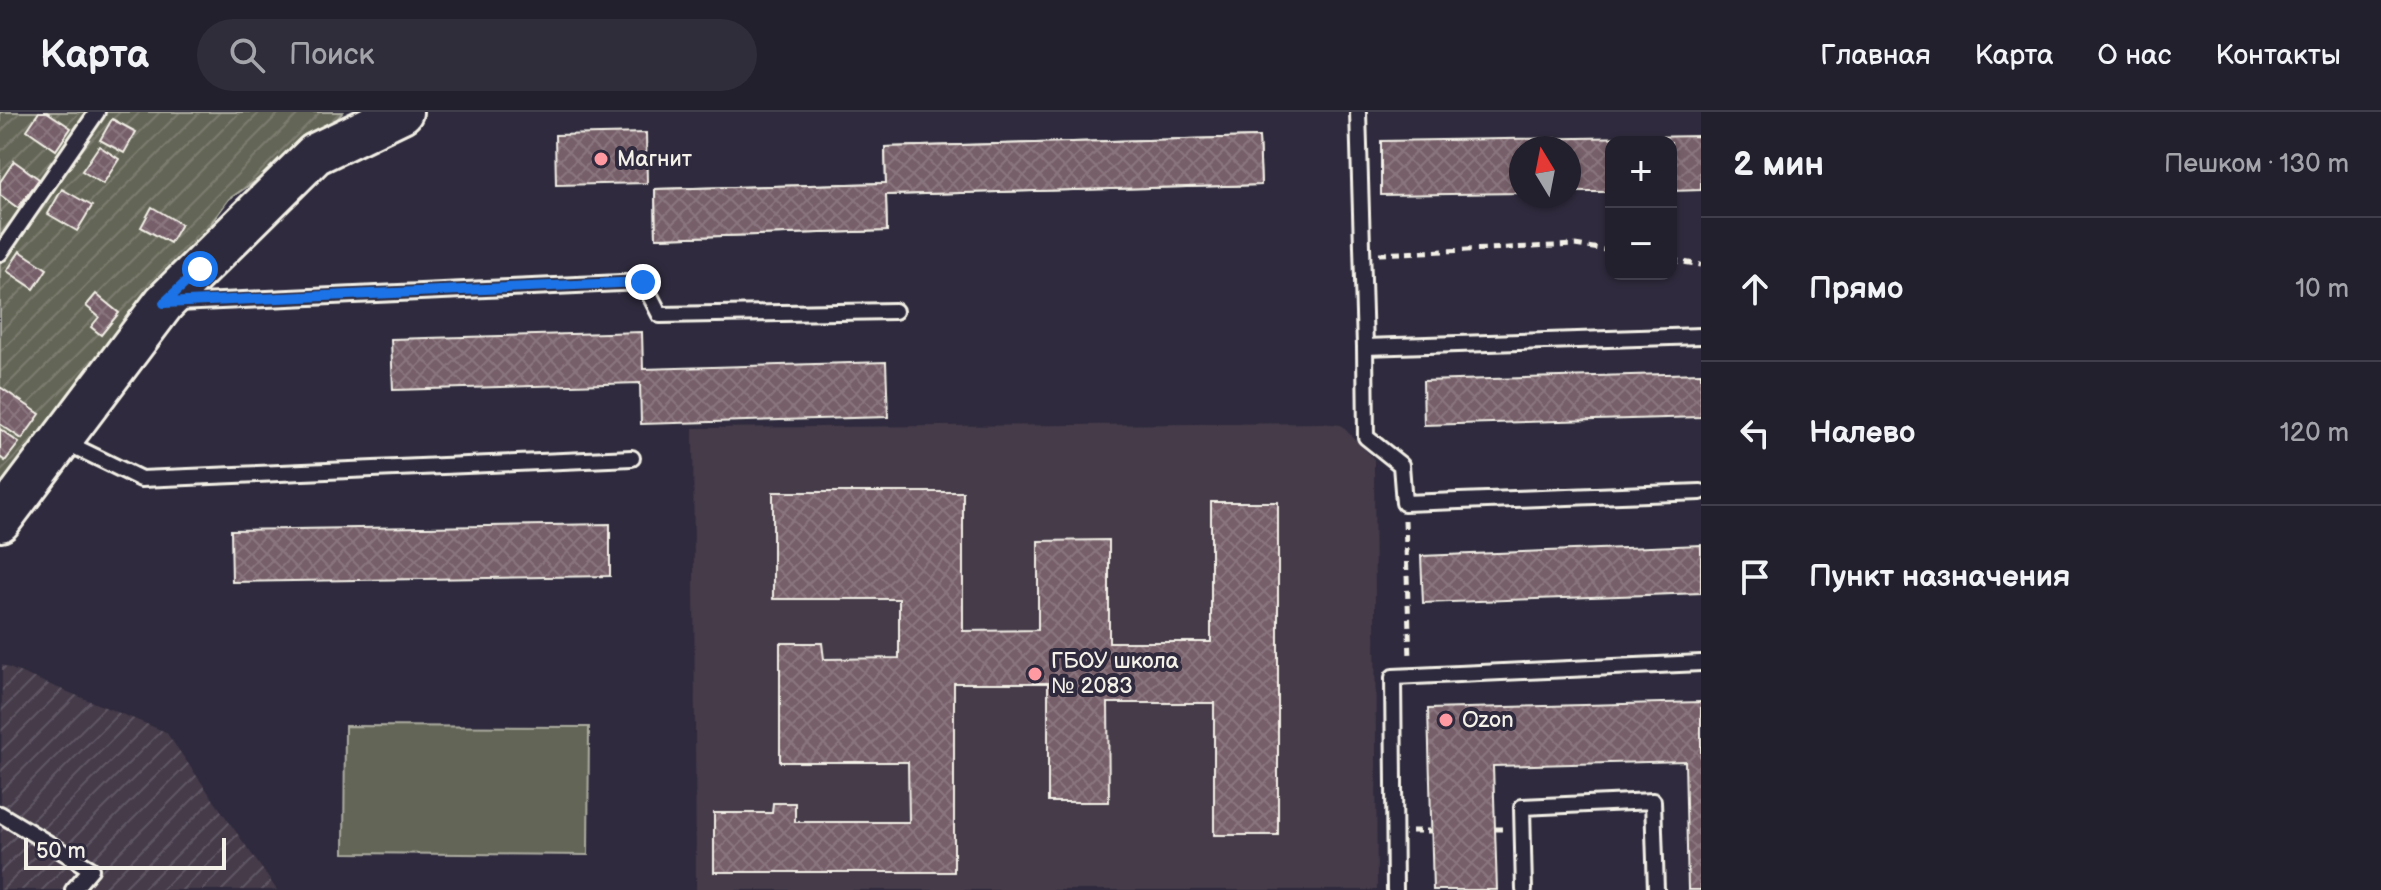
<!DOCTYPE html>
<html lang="ru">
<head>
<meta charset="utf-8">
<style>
	:root { --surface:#23202e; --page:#2f2d3a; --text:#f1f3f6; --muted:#a3a3aa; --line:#403e4a }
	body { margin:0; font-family:"Balsamiq Sans",sans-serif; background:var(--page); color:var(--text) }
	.controls { position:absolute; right:24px; top:24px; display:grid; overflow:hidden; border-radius:16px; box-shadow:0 2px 6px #0004 }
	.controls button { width:72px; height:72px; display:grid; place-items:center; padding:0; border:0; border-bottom:2px solid var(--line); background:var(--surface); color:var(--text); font:40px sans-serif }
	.compass { position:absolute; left:1509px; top:24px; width:72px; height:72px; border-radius:50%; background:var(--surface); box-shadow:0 2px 6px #0004; rotate:350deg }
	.scale { position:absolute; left:24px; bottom:20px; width:202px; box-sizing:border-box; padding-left:8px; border:4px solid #f4f1e8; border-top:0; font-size:22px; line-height:28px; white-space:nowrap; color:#f4f1e8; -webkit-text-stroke:6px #2f2a3d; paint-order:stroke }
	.stop { position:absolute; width:24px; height:24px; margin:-18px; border:6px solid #1a73e8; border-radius:50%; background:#fff }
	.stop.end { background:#1a73e8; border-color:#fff; box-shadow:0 2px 8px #0008 }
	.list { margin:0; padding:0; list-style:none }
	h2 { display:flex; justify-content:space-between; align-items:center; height:104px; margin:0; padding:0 32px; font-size:34px }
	h2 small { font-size:26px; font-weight:400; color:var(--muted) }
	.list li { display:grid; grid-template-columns:52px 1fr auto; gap:24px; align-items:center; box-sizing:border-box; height:144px; padding:0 32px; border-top:2px solid var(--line) }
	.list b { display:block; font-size:30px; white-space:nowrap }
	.list em { font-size:26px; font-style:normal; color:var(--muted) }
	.icon { flex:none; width:44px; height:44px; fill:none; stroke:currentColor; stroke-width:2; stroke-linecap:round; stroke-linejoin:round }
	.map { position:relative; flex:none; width:1701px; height:778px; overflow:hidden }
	header { display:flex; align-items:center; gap:48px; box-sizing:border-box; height:112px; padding:0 40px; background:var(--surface); border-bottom:2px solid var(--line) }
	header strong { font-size:38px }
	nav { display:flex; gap:44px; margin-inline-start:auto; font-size:28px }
	.search { width:560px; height:72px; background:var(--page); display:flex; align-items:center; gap:20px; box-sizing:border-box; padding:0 28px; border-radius:44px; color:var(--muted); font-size:30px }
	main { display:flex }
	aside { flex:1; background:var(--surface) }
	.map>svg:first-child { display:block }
</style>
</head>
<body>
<header>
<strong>Карта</strong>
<div class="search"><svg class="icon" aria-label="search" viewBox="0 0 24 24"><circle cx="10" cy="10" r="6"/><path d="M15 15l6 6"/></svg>Поиск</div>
<nav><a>Главная</a><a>Карта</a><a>О нас</a><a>Контакты</a></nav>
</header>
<main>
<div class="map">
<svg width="1701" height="778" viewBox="0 0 1701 778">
	<defs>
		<pattern id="industrial-furrows" width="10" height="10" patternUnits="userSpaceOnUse" patternTransform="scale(2)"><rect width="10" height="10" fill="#443a4a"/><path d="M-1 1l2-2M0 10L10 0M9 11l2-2" fill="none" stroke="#605764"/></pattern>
		<pattern id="garden-furrows" width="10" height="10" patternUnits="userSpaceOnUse" patternTransform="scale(2)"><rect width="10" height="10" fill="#646657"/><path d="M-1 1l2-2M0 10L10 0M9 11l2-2" fill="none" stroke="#7b7c6f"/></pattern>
		<pattern id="building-cross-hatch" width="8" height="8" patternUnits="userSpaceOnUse" patternTransform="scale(2)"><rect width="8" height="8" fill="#765e69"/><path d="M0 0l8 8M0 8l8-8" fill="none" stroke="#8a767e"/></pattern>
	</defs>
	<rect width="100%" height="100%" fill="#2f2a3d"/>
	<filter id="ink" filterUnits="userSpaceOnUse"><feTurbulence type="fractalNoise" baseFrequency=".0125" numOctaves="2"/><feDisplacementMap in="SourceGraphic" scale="16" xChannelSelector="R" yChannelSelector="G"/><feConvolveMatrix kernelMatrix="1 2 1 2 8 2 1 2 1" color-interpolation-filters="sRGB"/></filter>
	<g filter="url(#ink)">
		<!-- built -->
		<path fill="#443a4a" d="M 1322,311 L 1341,313 L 1374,347 L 1377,778 L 696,778 L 693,316 Z"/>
		<!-- industrial -->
		<path fill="url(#industrial-furrows)" d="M 2,553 L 166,620 L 277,778 L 0,778 Z"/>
		<!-- garden -->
		<path fill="url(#garden-furrows)" stroke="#acaca0" stroke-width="2" d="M 0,0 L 343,0 L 323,23 L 229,87 L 0,398 Z"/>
		<!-- pitch -->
		<path fill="#646657" stroke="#acaca0" stroke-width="2" d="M 345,614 L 589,615 L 588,743 L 344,741 Z"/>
		<!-- building -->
		<g fill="url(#building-cross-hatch)" stroke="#f4f1e8" stroke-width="2">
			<path d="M 39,0 L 47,0 L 71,16 L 56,38 L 27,18 Z"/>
			<path d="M 112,7 L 136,20 L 124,41 L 100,28 Z"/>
			<path d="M 646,21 L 647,71 L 556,73 L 555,23 Z"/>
			<path d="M 1701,24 L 1701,78 L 1671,79 L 1671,30 L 1611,30 L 1611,80 L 1569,80 L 1569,36 L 1521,36 L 1521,81 L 1381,83 L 1381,29 Z"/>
			<path d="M 1259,25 L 1261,73 L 886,83 L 887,119 L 656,126 L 655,77 L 886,71 L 885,35 Z"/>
			<path d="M 1259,25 L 1261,73 L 886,83 L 887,119 L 656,126 L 655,77 L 886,71 L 885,35 Z"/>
			<path d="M 99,34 L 119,47 L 103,72 L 82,59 Z"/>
			<path d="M 14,49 L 39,67 L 18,96 L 0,83 L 0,70 Z"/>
			<path d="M 62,77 L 92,94 L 77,119 L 48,102 Z"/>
			<path d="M 152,95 L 181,112 L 170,131 L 141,115 Z"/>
			<path d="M 20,139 L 47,157 L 34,177 L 7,159 Z"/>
			<path d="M 96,182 L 119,201 L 101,223 L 91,215 L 99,205 L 86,194 Z"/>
			<path d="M 642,220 L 643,257 L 886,250 L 888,305 L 641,312 L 640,271 L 393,278 L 391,227 Z"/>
			<path d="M 1701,261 L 1701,305 L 1424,313 L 1423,269 Z"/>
			<path d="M 0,275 L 40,302 L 22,327 L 0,312 Z"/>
			<path d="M 0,317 L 19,331 L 5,349 L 0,345 Z"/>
			<path d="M 773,380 L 963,380 L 963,519 L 1038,518 L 1038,429 L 1109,428 L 1109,530 L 1211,530 L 1211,390 L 1278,390 L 1278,723 L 1214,723 L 1214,591 L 1108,591 L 1109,690 L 1048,690 L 1048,571 L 954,571 L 954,760 L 714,760 L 714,701 L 772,701 L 773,691 L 795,691 L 795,710 L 909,710 L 908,650 L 780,650 L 780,531 L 822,531 L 824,547 L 899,546 L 899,487 L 773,487 Z"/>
			<path d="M 610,412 L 610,464 L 232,470 L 231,418 Z"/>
			<path d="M 1701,433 L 1701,481 L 1423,491 L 1421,444 Z"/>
			<path d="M 1701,590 L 1701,778 L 1688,778 L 1685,649 L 1493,654 L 1497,778 L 1433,778 L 1428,597 Z"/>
		</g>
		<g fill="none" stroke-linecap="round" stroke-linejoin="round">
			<defs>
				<g id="lane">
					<path d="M 1358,0 L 1365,235 L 1701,224"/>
					<path d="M 0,141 L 97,0"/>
					<path d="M 177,191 L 643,170 L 660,203 L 895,199"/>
					<path d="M 1365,235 L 1366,325 L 1401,353 L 1404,391 L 1701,380"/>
					<path d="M 63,329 L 141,367 L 632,346"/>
					<path d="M 0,702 L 91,757 L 73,778"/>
					<path d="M 1395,778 L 1393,565 L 1701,551"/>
					<path d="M 1524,778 L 1522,695 L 1653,689 L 1656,778"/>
				</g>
				<path id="secondary" d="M 0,409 L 164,191 L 315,42 L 402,0"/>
			</defs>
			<!-- lane casing -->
			<use href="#lane" stroke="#f4f1e8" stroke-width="20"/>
			<!-- secondary casing -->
			<use href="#secondary" stroke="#f4f1e8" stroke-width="46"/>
			<!-- path -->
			<g stroke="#f4f1e8" stroke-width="5" stroke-dasharray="8 6" stroke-linecap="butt">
				<path d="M 1379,142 L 1575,133 L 1611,139"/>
				<path d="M 1671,148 L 1701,153"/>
				<path d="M 1405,408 L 1410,546"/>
				<path d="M 1494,717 L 1505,717"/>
				<path d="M 1412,719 L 1431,719"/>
			</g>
			<!-- lane -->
			<use href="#lane" stroke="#2f2a3d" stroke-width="14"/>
			<!-- secondary -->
			<use href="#secondary" stroke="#2f2a3d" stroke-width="40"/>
		</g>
	</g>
	<g fill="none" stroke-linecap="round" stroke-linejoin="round" filter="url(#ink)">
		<!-- route -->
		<path stroke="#1a73e8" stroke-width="10" d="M 200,157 L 164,191 L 643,170"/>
	</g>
	<!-- markers -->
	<g fill="#ff9aa2" stroke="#2f2a3d" stroke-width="3">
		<circle cx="601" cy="47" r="8"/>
		<circle cx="1035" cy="562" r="8"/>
		<circle cx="1446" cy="608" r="8"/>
	</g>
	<g text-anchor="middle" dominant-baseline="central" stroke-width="8" stroke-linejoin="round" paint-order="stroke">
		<!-- poi labels -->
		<g font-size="22" fill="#f4f1e8" stroke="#2f2a3d" text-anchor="start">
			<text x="617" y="47">Магнит</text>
			<text x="1051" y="549">ГБОУ школа<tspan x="1051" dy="25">№ 2083</tspan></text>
			<text x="1462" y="608">Ozon</text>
		</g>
	</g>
</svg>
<div class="controls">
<button>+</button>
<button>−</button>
</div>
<svg class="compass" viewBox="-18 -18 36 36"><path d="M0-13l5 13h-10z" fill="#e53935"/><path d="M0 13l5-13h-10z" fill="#a3a3aa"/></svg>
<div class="scale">50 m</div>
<div class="stop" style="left:200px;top:157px"></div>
<div class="stop end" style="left:643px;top:170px"></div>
</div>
<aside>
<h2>2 мин<small>Пешком · 130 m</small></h2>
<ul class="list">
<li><svg class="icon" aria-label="ahead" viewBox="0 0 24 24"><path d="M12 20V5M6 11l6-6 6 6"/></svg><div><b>Прямо</b></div><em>10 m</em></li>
<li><svg class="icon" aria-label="left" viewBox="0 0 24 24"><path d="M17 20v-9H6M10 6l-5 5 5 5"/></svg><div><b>Налево</b></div><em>120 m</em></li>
<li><svg class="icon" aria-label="arrive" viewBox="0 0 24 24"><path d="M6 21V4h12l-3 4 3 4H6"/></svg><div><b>Пункт назначения</b></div></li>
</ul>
</aside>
</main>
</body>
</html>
